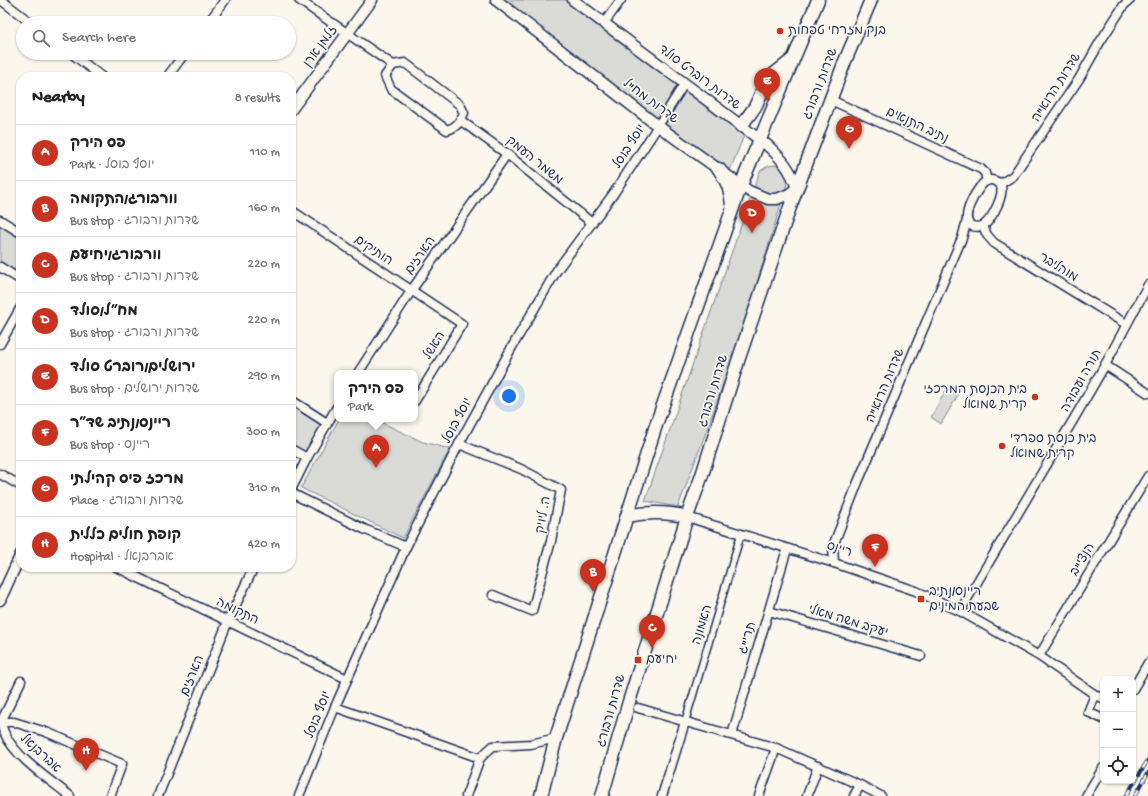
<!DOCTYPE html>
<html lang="en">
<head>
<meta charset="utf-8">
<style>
	:root { --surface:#fff; --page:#f2f2f2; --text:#222; --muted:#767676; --line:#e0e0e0; --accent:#c8321e }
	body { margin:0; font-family:"Gochi Hand","Playpen Sans Hebrew",sans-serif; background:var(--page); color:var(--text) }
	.controls { position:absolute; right:12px; bottom:12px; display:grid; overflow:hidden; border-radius:8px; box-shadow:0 1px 3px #0004 }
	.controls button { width:36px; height:36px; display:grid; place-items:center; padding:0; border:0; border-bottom:1px solid var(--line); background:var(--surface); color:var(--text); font:20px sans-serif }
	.you { position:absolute; left:509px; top:396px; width:14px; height:14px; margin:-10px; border:3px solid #fff; border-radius:50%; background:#1a73e8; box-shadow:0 0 0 6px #1a73e833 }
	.badge { display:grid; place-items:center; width:26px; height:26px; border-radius:50%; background:var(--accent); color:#fff; font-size:13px; font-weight:700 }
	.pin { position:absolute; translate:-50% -33px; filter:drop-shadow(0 1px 2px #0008) }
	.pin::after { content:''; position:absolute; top:21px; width:14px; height:12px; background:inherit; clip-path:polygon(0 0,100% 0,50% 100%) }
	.popup { position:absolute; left:334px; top:370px; width:84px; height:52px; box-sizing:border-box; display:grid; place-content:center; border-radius:8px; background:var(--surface); filter:drop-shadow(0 1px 3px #0005); font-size:13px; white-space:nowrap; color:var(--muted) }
	.popup b { font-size:15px; color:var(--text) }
	.popup::after { content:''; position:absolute; left:50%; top:100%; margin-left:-8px; border:8px solid transparent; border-top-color:var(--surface) }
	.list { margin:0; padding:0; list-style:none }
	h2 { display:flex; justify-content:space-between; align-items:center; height:52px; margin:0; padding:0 16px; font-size:17px }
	h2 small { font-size:13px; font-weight:400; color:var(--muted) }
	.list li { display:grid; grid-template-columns:26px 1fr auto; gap:12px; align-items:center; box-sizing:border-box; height:56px; padding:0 16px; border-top:1px solid var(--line) }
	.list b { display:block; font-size:15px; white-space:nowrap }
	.list p { margin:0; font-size:13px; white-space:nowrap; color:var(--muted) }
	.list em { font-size:13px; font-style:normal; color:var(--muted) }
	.icon { flex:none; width:22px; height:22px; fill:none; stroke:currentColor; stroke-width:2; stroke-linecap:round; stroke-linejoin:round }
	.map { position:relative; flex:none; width:1148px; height:796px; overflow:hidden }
	.search { position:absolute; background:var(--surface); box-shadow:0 1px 3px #0004; left:16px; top:16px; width:280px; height:44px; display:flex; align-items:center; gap:10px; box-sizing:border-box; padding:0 14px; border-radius:22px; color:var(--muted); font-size:15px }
	.panel { position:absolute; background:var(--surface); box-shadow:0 1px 3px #0004; left:16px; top:72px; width:280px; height:500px; border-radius:16px }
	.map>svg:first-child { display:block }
</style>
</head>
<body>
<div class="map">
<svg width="1148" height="796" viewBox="0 0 1148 796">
	<rect width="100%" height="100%" fill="#fbf7ec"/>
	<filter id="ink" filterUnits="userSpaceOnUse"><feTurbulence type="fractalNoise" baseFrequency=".025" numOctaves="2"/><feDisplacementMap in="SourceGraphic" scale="8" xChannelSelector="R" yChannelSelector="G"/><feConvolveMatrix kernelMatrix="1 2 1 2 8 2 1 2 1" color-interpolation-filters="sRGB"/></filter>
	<g filter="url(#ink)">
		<!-- green -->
		<g fill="#dadad7" stroke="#7a849a">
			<path d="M 496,0 L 567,0 L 679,85 L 658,121 Z"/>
			<path d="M 685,90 L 745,133 L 729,173 L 663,125 Z"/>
			<path d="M 776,165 L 783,168 L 789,177 L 748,313 L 712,416 L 678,507 L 645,501 L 760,171 L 768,166 Z"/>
			<path d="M 0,226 L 21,239 L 21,274 L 0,261 Z"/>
			<path d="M 947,388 L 958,395 L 941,424 L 931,417 Z"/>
			<path d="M 291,405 L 322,424 L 305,453 L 291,445 Z"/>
			<path d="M 339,419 L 374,419 L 423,442 L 450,449 L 403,538 L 301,488 Z"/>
		</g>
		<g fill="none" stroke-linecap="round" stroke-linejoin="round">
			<defs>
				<path id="pedestrian" d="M 685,722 L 741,534"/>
				<g id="minor">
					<path d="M 1,0 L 31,23"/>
					<path d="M 299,0 L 393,65"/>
					<path d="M 208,23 L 225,0"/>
					<path d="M 604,23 L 621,0"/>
					<path d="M 71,53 L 102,77"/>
					<path d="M 405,63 L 460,105 L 464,113 C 460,122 457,127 447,130 L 391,89 L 385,76 L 393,65 Z"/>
					<path d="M 167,77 L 185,53"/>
					<path d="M 831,100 L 981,169 L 985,173 L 987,181"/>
					<path d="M 460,120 L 507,154 L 592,223"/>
					<path d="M 992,180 C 995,181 998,181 1000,184 C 1006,193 992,219 984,225 C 981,227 976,227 972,226 C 958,220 977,187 986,181 C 987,180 990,180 992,180 Z"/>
					<path d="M 1000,184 L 1013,176 L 1079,79 L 1100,42 L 1124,5 L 1130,0"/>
					<path d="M 291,210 L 462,324 L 415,401"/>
					<path d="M 0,220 L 21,233"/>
					<path d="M 983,226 L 987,235 L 994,243 L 1126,324"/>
					<path d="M 0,267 L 21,280"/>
					<path d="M 0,344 L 21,307"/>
					<path d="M 1105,365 L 1148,393"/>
					<path d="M 358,373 L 411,291 L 507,154"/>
					<path d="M 291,400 L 327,423"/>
					<path d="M 459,444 L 521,469 L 561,490 L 551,541 L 532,611 L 493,595"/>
					<path d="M 291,449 L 307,458"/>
					<path d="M 0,474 L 21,486"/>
					<path d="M 291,490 L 307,458 L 337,407"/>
					<path d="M 291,493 L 364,529 L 406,547"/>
					<path d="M 687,517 L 834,563 L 916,591 L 960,611 L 1039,656 L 1097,696 L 1103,698"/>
					<path d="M 834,563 L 833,546 L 858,482 L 962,238 L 967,220"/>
					<path d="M 116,567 L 347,679"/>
					<path d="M 769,611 L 921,656"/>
					<path d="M 960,611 L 1075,417 L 1105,365 L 1148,285"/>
					<path d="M 1039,656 L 1148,476"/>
					<path d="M 1133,689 L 1148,663"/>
					<path d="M 1095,695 L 1088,712 L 1103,719"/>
					<path d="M 335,707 L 480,758 L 493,746 L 531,744 L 556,738"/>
					<path d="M 638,708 L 776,748 L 860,785 L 881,796"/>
					<path d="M 0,721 L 1,722 C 2,726 3,731 5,734 C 14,756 51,781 70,796"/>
					<path d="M 1,722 L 14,722 L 46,732 L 122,764 L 110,796"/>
					<path d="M 1,722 L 21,681"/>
					<path d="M 732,735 L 787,549"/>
					<path d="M 158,796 L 228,621 L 254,567"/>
					<path d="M 299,796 L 335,707 L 406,547 L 459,444 L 512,347 L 557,270 L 614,193 L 658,126 L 684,84"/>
					<path d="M 466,796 L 480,758"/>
					<path d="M 662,796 L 685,722"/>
					<path d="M 759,796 L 776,748"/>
					<path d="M 807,796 L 818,766"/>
					<path d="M 854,796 L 860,785"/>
					<path d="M 1086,796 L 1103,768"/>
				</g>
				<g id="tertiary">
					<path d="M 496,0 L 658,126 L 749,191 L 768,199 L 777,199 L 789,194 L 797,188 C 790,168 782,159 767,145 L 573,0"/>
					<path d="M 291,110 L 372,0"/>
					<path d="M 0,600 L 21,554"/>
				</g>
				<g id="secondary">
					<path d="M 741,126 L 755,107 L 763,89 L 773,75 L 792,60"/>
					<path d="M 719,169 C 727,182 731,190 732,205"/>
					<path d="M 627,516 C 647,512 667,512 687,517"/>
					<path d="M 541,796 L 556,738 L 657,422 L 741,185 L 818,0"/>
					<path d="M 602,796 L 628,705 L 687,517 L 702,475 L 739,358 L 790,207 L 845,61 L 871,0"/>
				</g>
			</defs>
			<!-- pedestrian casing -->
			<use href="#pedestrian" stroke="#1b2f5e" stroke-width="9"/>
			<!-- minor casing -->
			<use href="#minor" stroke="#1b2f5e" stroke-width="11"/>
			<!-- tertiary casing -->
			<use href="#tertiary" stroke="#1b2f5e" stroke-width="13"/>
			<!-- secondary casing -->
			<use href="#secondary" stroke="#1b2f5e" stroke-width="15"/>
			<!-- pedestrian -->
			<use href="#pedestrian" stroke="#fbf7ec" stroke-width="6"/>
			<!-- minor -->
			<use href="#minor" stroke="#fbf7ec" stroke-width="8"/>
			<!-- tertiary -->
			<use href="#tertiary" stroke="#fbf7ec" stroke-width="10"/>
			<!-- secondary -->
			<use href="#secondary" stroke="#fbf7ec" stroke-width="12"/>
			<defs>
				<g id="rail">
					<path d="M 1126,796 L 1148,760"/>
					<path d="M 1135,796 L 1148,773"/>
				</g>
			</defs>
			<!-- rail casing -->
			<use href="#rail" stroke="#1b2f5e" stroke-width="4"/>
			<!-- rail -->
			<use href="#rail" stroke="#fbf7ec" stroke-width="2.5" stroke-dasharray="8" stroke-linecap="butt"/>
		</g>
	</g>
	<!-- markers -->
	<g fill="#c8321e" stroke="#fbf7ec" stroke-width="1.5">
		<circle cx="780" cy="31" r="4"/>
		<circle cx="1035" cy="397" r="4"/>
		<circle cx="1002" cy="446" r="4"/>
		<rect x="917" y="595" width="8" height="8" rx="2"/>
		<rect x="634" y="656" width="8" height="8" rx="2"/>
	</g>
	<g text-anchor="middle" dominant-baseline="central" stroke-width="3.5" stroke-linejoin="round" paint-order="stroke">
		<!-- poi labels -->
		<g font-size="13" fill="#1b2f5e" stroke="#fbf7ec" text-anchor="start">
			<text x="788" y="31">בנק מזרחי טפחות</text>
			<text x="1027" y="390" text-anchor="end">בית הכנסת המרכזי<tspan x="1027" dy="15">קרית שמואל</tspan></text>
			<text x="1010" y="439">בית כנסת ספרדי<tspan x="1010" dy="15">קרית שמואל</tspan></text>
			<text x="929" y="592">ריינס/נתיב<tspan x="929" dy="15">שבעת המינים</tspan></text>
			<text x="646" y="660">יחיעם</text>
		</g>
		<!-- street labels -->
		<g font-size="13" fill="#1b2f5e" stroke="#fbf7ec">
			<text transform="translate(321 47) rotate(-54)">זלמן ארן</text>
			<text transform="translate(699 78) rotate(37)">שדרות רוברט סולד</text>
			<text transform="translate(821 84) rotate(-69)">שדרות ורבורג</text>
			<text transform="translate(1057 88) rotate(-57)">שדרות הרוא"ה</text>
			<text transform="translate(650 102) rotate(37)">שדרות מח"ל</text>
			<text transform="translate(917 126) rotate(25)">נתיב התנאים</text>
			<text transform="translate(630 147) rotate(-57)">יוסף בוסל</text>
			<text transform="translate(534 161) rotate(39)">משמר העמק</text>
			<text transform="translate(373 251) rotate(34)">הותיקים</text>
			<text transform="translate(421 256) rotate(-55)">הארזים</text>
			<text transform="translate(1058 268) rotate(32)">מוהליבר</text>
			<text transform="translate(435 346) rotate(-58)">האשל</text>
			<text transform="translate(1082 381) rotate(-61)">תורה ועבודה</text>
			<text transform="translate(886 386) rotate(-67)">שדרות הרוא"ה</text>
			<text transform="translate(714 391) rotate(-73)">שדרות ורבורג</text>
			<text transform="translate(458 421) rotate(-62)">יוסף בוסל</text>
			<text transform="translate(544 515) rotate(-80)">ה. ליויק</text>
			<text transform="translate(839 550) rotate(18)">ריינס</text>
			<text transform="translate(1083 560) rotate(-59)">הנצי"ב</text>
			<text transform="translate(237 612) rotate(26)">התקומה</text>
			<text transform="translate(848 622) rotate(17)">יעקב משה מאלי</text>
			<text transform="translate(703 625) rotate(-73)">האמונה</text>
			<text transform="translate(748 638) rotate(-73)">תרי"ג</text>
			<text transform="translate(193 676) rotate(-68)">הארזים</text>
			<text transform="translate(612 711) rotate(-74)">שדרות ורבורג</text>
			<text transform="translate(319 715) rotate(-68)">יוסף בוסל</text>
			<text transform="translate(40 754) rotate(43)">אברבנאל</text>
		</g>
	</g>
</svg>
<div class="controls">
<button>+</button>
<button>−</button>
<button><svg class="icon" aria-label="locate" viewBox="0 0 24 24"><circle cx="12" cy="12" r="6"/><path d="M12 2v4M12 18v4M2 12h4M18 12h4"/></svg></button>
</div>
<div class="you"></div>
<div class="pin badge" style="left:376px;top:468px">A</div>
<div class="popup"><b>פס הירק</b>Park</div>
<div class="pin badge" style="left:593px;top:592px">B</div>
<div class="pin badge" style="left:652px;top:648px">C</div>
<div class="pin badge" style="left:752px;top:233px">D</div>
<div class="pin badge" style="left:767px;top:101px">E</div>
<div class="pin badge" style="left:875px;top:567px">F</div>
<div class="pin badge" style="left:849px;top:149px">G</div>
<div class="pin badge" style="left:86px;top:771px">H</div>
<div class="search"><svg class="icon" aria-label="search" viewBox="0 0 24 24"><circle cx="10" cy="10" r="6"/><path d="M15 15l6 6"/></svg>Search here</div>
<section class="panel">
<h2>Nearby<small>8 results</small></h2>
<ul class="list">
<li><span class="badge">A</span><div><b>פס הירק</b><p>Park · יוסף בוסל</p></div><em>110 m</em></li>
<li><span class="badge">B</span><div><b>וורבורג/התקומה</b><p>Bus stop · שדרות ורבורג</p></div><em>160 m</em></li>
<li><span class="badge">C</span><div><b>וורבורג/יחיעם</b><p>Bus stop · שדרות ורבורג</p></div><em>220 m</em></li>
<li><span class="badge">D</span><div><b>מח״ל/סולד</b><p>Bus stop · שדרות ורבורג</p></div><em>220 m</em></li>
<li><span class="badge">E</span><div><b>ירושלים/רוברט סולד</b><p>Bus stop · שדרות ירושלים</p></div><em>290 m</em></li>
<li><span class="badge">F</span><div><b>ריינס/נתיב שד״ר</b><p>Bus stop · ריינס</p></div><em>300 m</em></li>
<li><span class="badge">G</span><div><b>מרכז פיס קהילתי</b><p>Place · שדרות ורבורג</p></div><em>310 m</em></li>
<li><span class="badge">H</span><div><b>קופת חולים כללית</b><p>Hospital · אברבנאל</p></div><em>420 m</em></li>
</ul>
</section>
</div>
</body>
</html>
